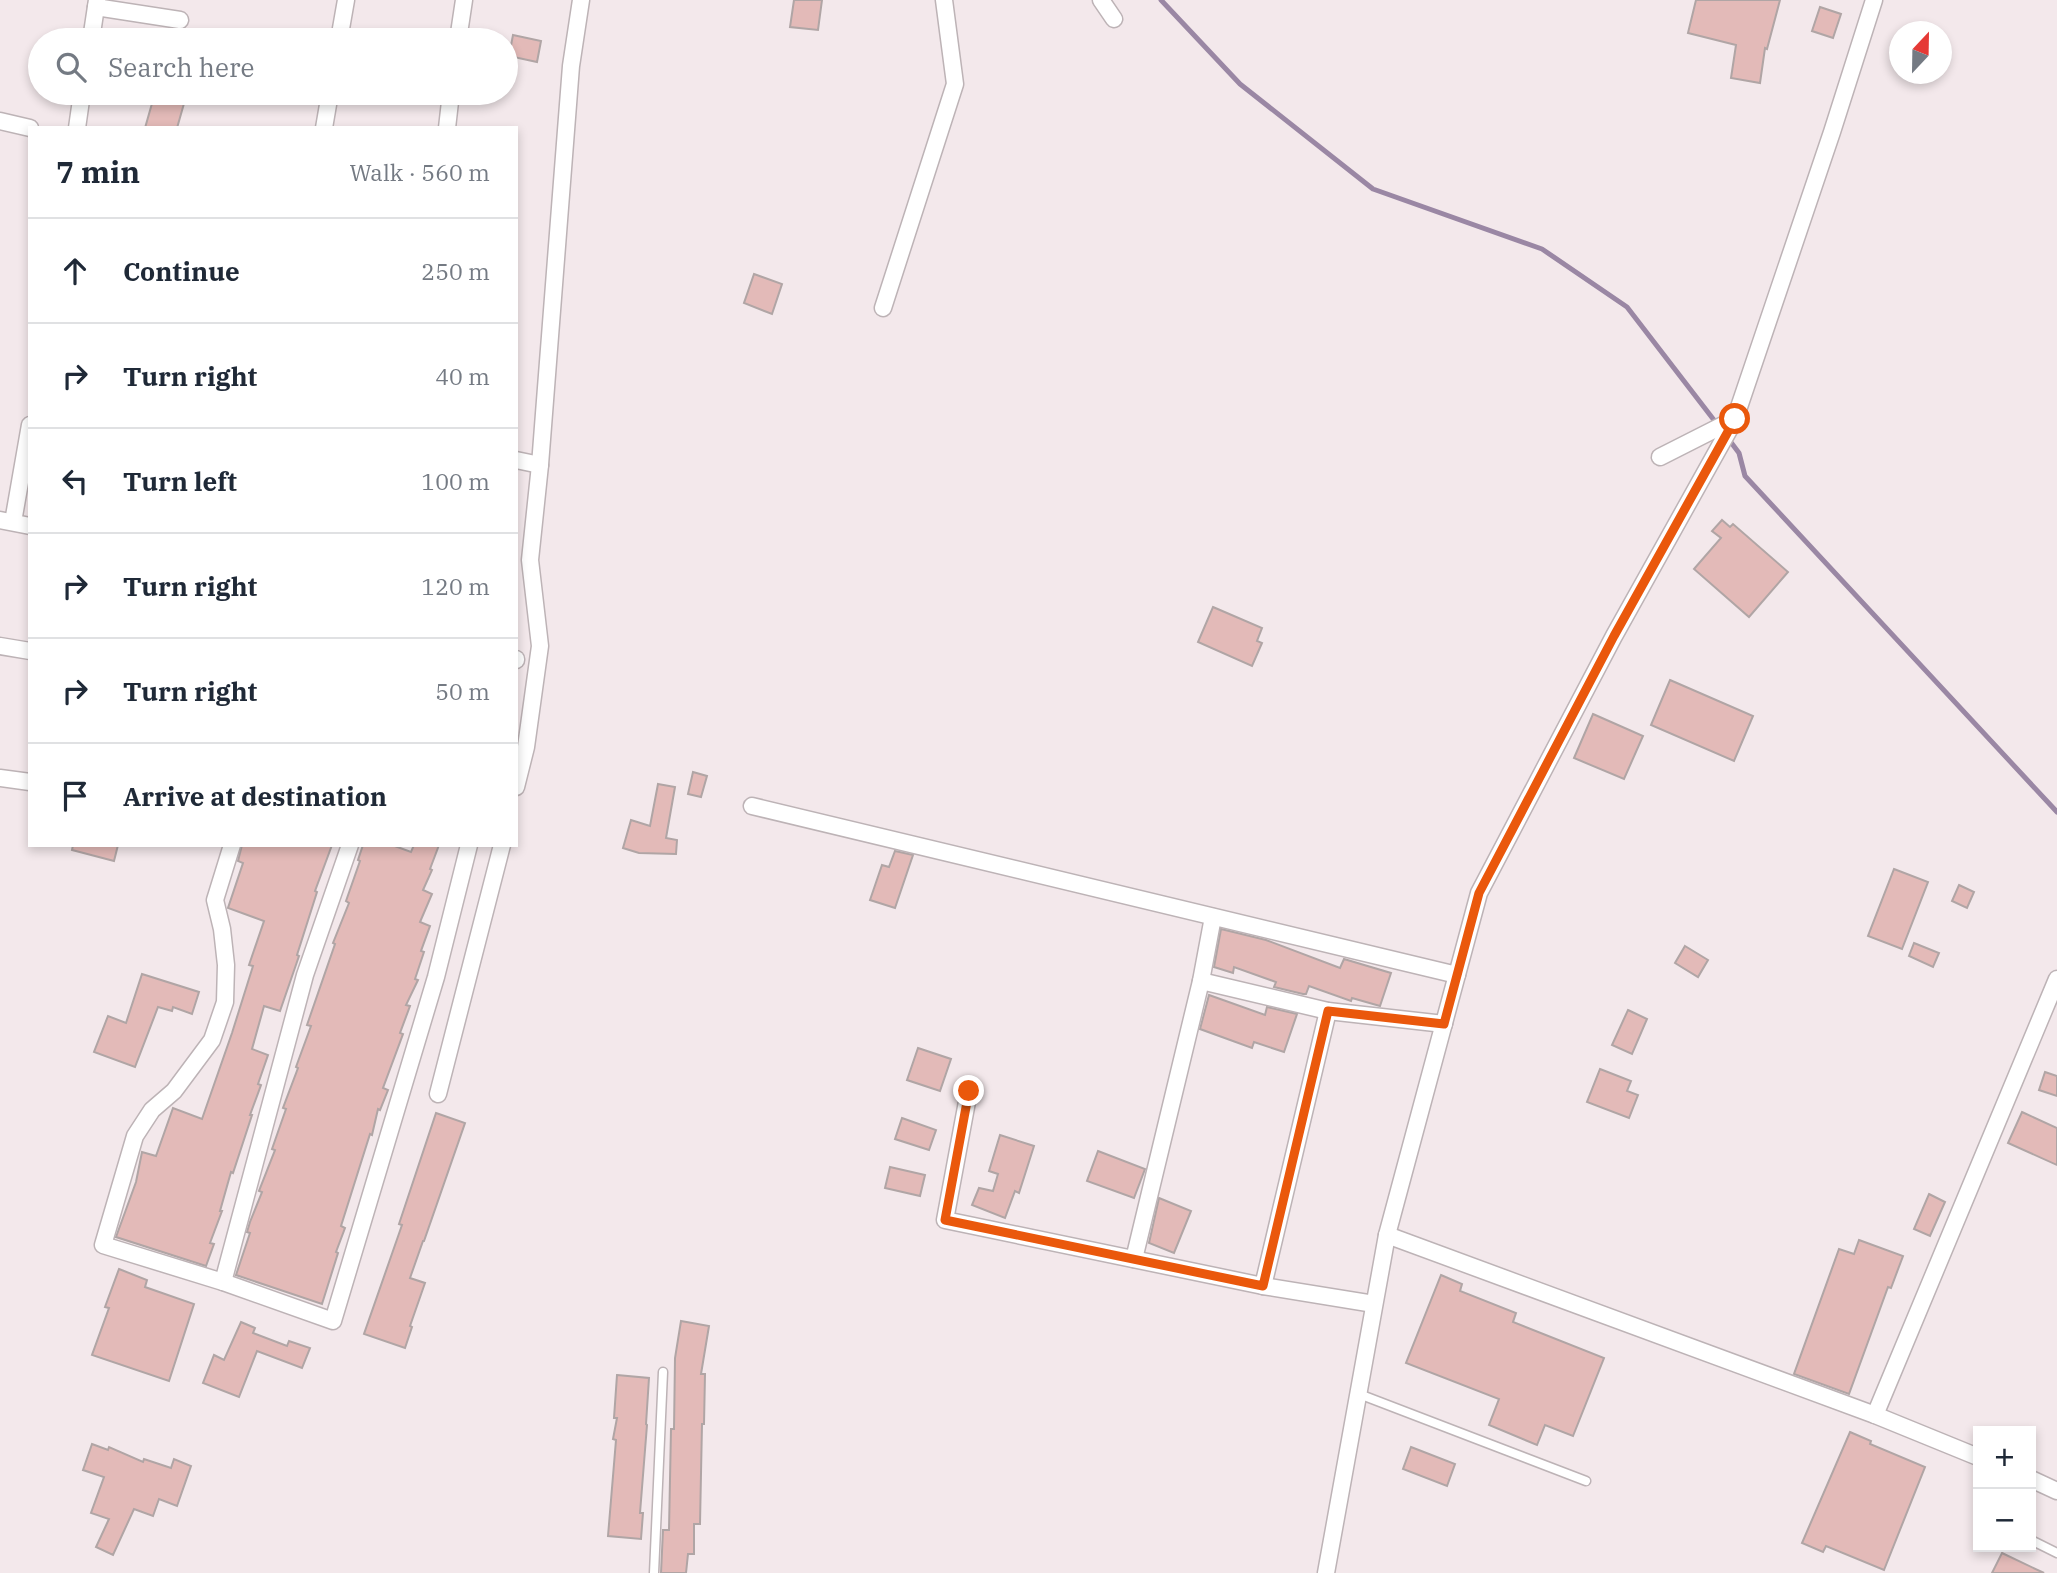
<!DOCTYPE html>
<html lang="en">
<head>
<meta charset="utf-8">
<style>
	:root { --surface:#fff; --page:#f2f2f3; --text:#1f2937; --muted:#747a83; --line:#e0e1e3 }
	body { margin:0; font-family:"IBM Plex Serif",serif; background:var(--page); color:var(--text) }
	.controls { position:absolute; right:21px; bottom:21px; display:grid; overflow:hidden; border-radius:0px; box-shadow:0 4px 10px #0003 }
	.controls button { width:63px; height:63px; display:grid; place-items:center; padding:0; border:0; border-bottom:2px solid var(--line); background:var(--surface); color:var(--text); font:35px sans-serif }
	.compass { position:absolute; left:1889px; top:21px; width:63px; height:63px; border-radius:50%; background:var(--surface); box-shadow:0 4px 10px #0003; rotate:22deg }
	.stop { position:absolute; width:21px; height:21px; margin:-16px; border:5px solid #ea580c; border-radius:50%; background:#fff }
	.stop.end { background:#ea580c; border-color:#fff; box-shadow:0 2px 7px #0008 }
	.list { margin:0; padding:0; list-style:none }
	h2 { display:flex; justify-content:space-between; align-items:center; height:91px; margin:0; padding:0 28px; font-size:30px }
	h2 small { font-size:23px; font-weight:400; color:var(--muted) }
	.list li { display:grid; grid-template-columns:46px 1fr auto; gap:21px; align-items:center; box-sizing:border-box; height:105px; padding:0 28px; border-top:2px solid var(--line) }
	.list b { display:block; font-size:26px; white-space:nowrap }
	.list em { font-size:23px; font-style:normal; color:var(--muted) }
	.icon { flex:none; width:38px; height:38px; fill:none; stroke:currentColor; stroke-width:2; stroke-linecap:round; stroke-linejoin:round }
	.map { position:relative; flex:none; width:2057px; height:1573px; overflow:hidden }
	.search { position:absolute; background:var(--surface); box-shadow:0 4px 10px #0003; left:28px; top:28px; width:490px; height:77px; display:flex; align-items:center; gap:18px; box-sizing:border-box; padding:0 24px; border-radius:38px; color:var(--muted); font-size:26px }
	.panel { position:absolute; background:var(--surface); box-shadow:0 4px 10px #0003; left:28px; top:126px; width:490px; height:721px; border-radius:0px }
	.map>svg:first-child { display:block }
</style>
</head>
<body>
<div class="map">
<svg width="2057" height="1573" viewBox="0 0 2057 1573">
	<rect width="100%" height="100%" fill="#f3e8eb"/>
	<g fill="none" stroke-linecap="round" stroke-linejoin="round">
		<!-- stream -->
		<g stroke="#9a87a4" stroke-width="5">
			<path d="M 1161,0 L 1240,84 L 1373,189 L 1542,249 L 1627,307 L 1717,424"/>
			<path d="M 1727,437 L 1739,453 L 1745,476 L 2057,812"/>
		</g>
	</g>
	<!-- building -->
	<g fill="#e3bab8" stroke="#b0a5a5" stroke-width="2">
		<path d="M 794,0 L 822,0 L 818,30 L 790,27 Z"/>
		<path d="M 1696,0 L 1780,0 L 1767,49 L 1765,48 L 1760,83 L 1731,78 L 1736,45 L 1688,33 Z"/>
		<path d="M 1820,7 L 1841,14 L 1833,38 L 1812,31 Z"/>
		<path d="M 513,35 L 541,41 L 537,62 L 509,56 Z"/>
		<path d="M 155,93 L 187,93 L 177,128 L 145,128 Z"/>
		<path d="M 754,274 L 782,284 L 772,314 L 744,303 Z"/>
		<path d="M 1722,520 L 1730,527 L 1733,524 L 1788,572 L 1749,617 L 1694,569 L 1721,538 L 1712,531 Z"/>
		<path d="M 1213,607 L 1262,628 L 1257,641 L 1262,643 L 1252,666 L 1198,642 Z"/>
		<path d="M 1670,680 L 1753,716 L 1734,761 L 1651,725 Z"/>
		<path d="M 1593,714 L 1643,736 L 1624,779 L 1574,758 Z"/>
		<path d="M 693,772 L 707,776 L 701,797 L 688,794 Z"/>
		<path d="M 658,784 L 675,787 L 666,838 L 677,840 L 676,854 L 639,853 L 623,848 L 631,820 L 650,826 Z"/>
		<path d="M 73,845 L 118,845 L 114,861 L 72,850 Z"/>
		<path d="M 242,845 L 332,845 L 315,891 L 317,892 L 297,955 L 299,956 L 280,1011 L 264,1006 L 252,1049 L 268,1055 L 258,1084 L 261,1085 L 250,1115 L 252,1115 L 233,1173 L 231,1172 L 220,1211 L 222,1211 L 210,1243 L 214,1244 L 206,1266 L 116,1237 L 136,1182 L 142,1152 L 156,1156 L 173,1108 L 202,1119 L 232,1033 L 253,966 L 249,965 L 264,921 L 228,908 L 243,863 L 238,861 Z"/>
		<path d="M 363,845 L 392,845 L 411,852 L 414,845 L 439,845 L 430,869 L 432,870 L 423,890 L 432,894 L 420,922 L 430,926 L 421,951 L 424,952 L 415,979 L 418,980 L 406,1005 L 410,1006 L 400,1033 L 403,1034 L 383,1088 L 388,1090 L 380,1110 L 378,1109 L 372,1135 L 370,1134 L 341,1226 L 345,1228 L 336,1252 L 338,1253 L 322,1304 L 236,1275 L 250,1233 L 247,1232 L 250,1222 L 262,1192 L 259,1191 L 275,1150 L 272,1149 L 286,1109 L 283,1108 L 298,1068 L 296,1067 L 311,1026 L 307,1025 L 335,944 L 333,943 L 349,903 L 346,901 L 360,861 L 358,860 Z"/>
		<path d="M 895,851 L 913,855 L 895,908 L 870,900 L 882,865 L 889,867 Z"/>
		<path d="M 1894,869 L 1928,882 L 1902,949 L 1868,936 Z"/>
		<path d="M 1959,885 L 1974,892 L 1967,908 L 1952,901 Z"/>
		<path d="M 1221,929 L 1266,940 L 1340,968 L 1344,959 L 1391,973 L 1380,1006 L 1352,998 L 1351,1001 L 1309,986 L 1306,994 L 1303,994 L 1274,987 L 1276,982 L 1234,967 L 1233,973 L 1214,967 Z"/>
		<path d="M 1914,943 L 1939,953 L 1933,967 L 1909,956 Z"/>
		<path d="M 1685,946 L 1708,960 L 1698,977 L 1675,963 Z"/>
		<path d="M 142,974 L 199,992 L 192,1014 L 173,1007 L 172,1011 L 158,1007 L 135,1067 L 94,1052 L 108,1016 L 126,1023 Z"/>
		<path d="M 1209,995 L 1265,1015 L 1267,1007 L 1297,1014 L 1284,1052 L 1254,1042 L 1252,1048 L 1200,1029 Z"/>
		<path d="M 1628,1010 L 1647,1019 L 1632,1054 L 1612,1045 Z"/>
		<path d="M 918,1048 L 951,1059 L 940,1091 L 907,1080 Z"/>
		<path d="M 1600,1069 L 1631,1081 L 1627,1091 L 1638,1095 L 1629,1118 L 1587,1102 Z"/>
		<path d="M 2045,1072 L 2057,1076 L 2057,1096 L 2039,1090 Z"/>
		<path d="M 2022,1112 L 2057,1128 L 2057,1165 L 2008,1143 Z"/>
		<path d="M 436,1113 L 465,1123 L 424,1241 L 423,1241 L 410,1278 L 425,1283 L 410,1326 L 412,1327 L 405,1348 L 364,1334 L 402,1225 L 399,1224 Z"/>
		<path d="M 902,1118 L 936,1130 L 929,1150 L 895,1139 Z"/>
		<path d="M 1000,1135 L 1034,1146 L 1019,1193 L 1015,1191 L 1005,1218 L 972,1205 L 979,1188 L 993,1191 L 998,1174 L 989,1171 Z"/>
		<path d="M 1098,1151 L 1145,1169 L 1134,1198 L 1087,1181 Z"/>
		<path d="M 890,1167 L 925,1175 L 920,1196 L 885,1188 Z"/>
		<path d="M 1929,1194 L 1945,1202 L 1930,1236 L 1914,1229 Z"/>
		<path d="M 1159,1198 L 1191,1211 L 1174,1253 L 1149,1243 Z"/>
		<path d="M 1859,1240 L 1903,1256 L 1891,1288 L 1888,1287 L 1849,1394 L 1794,1374 L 1839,1249 L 1854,1254 Z"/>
		<path d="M 119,1269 L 147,1280 L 145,1287 L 194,1304 L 169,1381 L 92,1355 L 109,1308 L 105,1307 Z"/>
		<path d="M 1441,1275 L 1462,1284 L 1460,1291 L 1516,1313 L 1513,1322 L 1604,1358 L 1573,1436 L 1545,1425 L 1537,1445 L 1489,1425 L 1499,1399 L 1406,1363 Z"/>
		<path d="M 681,1321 L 709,1326 L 701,1374 L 705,1374 L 704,1424 L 702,1424 L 700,1524 L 694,1524 L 694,1554 L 688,1554 L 686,1573 L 661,1573 L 663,1530 L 669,1530 L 671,1429 L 674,1429 L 675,1358 Z"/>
		<path d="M 241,1322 L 255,1328 L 253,1333 L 287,1346 L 289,1341 L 310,1348 L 302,1368 L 257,1351 L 239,1397 L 203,1383 L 214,1355 L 224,1360 Z"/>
		<path d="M 617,1375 L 649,1378 L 646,1424 L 647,1425 L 640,1513 L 643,1513 L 641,1539 L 608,1536 L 616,1440 L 613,1439 L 617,1418 L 614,1418 Z"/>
		<path d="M 1850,1432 L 1871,1441 L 1870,1444 L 1925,1467 L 1884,1570 L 1826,1546 L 1823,1552 L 1802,1543 Z"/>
		<path d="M 92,1444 L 108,1450 L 109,1447 L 143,1462 L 144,1459 L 171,1468 L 174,1459 L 191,1466 L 177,1506 L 159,1499 L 153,1516 L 134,1509 L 113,1555 L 96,1547 L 109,1519 L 91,1513 L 104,1477 L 83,1470 Z"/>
		<path d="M 1411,1447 L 1455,1464 L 1447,1486 L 1403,1469 Z"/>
		<path d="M 2002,1553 L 2044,1573 L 1992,1573 Z"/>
	</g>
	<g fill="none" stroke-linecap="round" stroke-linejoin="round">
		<defs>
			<g id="lane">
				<path d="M 1359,1394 L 1586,1481"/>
				<path d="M 2031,1540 L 2057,1553"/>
				<path d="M 654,1573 L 663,1372"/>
			</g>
			<g id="street">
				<path d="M 1101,0 L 1114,19"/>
				<path d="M 96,7 L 180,20"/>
				<path d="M 91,40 L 97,0"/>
				<path d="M 339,40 L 346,0"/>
				<path d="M 458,40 L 464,0"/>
				<path d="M 0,121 L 30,128"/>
				<path d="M 77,128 L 82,93"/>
				<path d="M 324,128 L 330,93"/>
				<path d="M 447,128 L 451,93"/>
				<path d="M 883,308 L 955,84 L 944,0"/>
				<path d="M 1660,457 L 1735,419"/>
				<path d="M 516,460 L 540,465"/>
				<path d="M 0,520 L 30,526"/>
				<path d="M 13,522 L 30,425"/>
				<path d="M 0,646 L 30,651"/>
				<path d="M 516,659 L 516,660"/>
				<path d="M 0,778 L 30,782"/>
				<path d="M 516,787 L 526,747 L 540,646 L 530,560 L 540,465 L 571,66 L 581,0"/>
				<path d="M 752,806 L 1457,975"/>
				<path d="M 232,845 L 215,900 L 222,929 L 226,965 L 225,1002 L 212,1040 L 174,1091 L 152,1110 L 135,1136 L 103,1245 L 223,1282 L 305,975 L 350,845"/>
				<path d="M 1201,981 L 1328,1011 L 1444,1024"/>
				<path d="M 969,1091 L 945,1220 L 1263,1286 L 1374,1304"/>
				<path d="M 438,1094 L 502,845"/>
				<path d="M 1387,1235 L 1875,1415 L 1978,1457"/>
				<path d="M 1134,1259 L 1201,981 L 1213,917"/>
				<path d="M 223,1282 L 333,1321 L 436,977 L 469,845"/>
				<path d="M 1263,1286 L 1328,1011"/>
				<path d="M 1875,1415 L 2057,979"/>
				<path d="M 2031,1479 L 2057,1491"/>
				<path d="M 1326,1573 L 1387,1235 L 1479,893 L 1614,636 L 1735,419 L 1832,132 L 1874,0"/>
			</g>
		</defs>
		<!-- lane casing -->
		<use href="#lane" stroke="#bdb3b6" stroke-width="11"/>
		<!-- street casing -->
		<use href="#street" stroke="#bdb3b6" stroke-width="19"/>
		<!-- lane -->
		<use href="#lane" stroke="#fff" stroke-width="8"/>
		<!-- street -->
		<use href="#street" stroke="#fff" stroke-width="16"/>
	</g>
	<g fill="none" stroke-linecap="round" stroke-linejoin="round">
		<!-- route -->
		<path stroke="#ea580c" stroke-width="9" d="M 969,1091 L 945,1220 L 1263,1286 L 1328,1011 L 1444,1024 L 1479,893 L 1614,636 L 1735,419"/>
	</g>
</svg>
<div class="controls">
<button>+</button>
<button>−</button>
</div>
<svg class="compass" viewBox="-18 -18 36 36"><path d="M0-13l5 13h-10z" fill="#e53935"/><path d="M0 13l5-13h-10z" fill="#747a83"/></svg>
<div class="stop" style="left:1735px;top:419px"></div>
<div class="stop end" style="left:969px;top:1091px"></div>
<div class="search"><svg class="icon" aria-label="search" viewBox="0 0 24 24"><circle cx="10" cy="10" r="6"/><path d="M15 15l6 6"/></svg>Search here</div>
<section class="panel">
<h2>7 min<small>Walk · 560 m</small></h2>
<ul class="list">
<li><svg class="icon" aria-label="ahead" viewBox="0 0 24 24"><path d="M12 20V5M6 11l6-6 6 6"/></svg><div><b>Continue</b></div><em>250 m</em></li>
<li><svg class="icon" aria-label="right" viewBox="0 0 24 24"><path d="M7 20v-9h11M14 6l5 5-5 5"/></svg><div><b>Turn right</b></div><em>40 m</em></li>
<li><svg class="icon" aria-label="left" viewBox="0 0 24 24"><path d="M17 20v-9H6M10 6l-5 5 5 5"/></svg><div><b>Turn left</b></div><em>100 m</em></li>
<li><svg class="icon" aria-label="right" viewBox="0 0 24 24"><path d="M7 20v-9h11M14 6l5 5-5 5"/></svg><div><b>Turn right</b></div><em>120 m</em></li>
<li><svg class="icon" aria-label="right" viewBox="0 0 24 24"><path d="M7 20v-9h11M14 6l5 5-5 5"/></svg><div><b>Turn right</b></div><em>50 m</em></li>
<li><svg class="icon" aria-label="arrive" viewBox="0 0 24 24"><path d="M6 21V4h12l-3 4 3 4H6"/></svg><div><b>Arrive at destination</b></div></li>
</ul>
</section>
</div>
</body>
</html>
